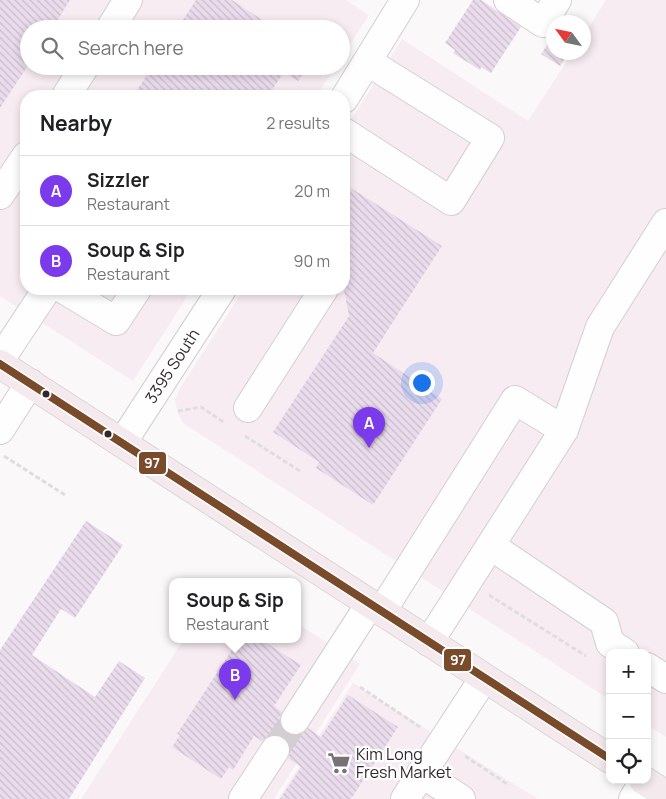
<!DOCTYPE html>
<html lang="en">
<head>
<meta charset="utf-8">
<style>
	:root { --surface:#fff; --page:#f2f2f2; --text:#202124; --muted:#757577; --line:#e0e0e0; --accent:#7c3aed }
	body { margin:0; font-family:Manrope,sans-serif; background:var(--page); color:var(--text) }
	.controls { position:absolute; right:15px; bottom:15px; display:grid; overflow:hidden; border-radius:10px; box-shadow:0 2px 8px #0003 }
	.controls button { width:45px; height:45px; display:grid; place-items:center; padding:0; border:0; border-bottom:1px solid var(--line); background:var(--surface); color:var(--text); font:25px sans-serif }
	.compass { position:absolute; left:546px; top:15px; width:45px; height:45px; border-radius:50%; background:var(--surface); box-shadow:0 2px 8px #0003; rotate:303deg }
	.you { position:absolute; left:421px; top:382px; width:18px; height:18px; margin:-12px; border:4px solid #fff; border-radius:50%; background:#1a73e8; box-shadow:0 0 0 8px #1a73e833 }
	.badge { display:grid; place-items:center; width:32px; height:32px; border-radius:50%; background:var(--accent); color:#fff; font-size:16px; font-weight:700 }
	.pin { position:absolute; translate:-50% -41px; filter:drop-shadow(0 1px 2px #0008) }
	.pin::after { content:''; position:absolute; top:26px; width:18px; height:15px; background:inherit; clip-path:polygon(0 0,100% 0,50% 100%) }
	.popup { position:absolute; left:169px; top:578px; width:132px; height:65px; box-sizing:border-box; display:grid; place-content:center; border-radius:10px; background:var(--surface); filter:drop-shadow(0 1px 4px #0005); font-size:16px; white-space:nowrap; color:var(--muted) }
	.popup b { font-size:19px; color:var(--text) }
	.popup::after { content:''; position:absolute; left:50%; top:100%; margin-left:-10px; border:10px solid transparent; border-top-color:var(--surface) }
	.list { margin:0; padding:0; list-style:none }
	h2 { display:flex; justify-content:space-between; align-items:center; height:65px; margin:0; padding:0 20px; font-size:21px }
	h2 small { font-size:16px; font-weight:400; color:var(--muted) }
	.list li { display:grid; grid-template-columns:32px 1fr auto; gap:15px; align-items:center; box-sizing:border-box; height:70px; padding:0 20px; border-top:1px solid var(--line) }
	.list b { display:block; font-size:19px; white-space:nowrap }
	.list p { margin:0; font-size:16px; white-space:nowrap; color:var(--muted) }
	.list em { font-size:16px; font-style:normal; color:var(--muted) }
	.icon { flex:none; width:28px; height:28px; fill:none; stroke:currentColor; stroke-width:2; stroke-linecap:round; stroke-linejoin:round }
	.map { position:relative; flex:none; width:666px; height:799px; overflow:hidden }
	.search { position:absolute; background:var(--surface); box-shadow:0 2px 8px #0003; left:20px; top:20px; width:330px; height:55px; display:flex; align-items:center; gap:12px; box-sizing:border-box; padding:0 18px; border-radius:28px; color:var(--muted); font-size:19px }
	.panel { position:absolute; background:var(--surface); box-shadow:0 2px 8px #0003; left:20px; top:90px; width:330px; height:205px; border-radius:20px }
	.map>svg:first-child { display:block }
</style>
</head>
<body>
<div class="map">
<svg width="666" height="799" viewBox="0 0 666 799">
	<defs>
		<pattern id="building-back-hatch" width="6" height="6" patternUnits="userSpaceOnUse" patternTransform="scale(1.25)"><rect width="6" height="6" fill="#eadcec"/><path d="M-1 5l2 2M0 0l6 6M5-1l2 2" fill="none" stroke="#c9bdcb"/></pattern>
	</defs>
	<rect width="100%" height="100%" fill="#fbf8fa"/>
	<!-- built -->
	<g fill="#f8ecf3">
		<path d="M 0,0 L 346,0 L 369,15 L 341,58 L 341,29 L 29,29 L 29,66 L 336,66 L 316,96 L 26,96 L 26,289 L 192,289 L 133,381 L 0,296 Z"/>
		<path d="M 606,0 L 666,0 L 666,737 L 647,725 L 647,653 L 610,653 L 610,700 L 183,423 L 178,414 L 175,400 L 180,388 L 244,289 L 344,289 L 344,131 L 402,39 L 528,121 L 572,53 L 584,52 L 584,35 Z"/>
		<path d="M 298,624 L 360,664 L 274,799 L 81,799 L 184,639 L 298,639 Z"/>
		<path d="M 353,683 L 538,799 L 278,799 Z"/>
	</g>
	<!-- building -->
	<g fill="url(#building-back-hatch)">
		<path d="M 0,0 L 70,0 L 52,29 L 29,29 L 29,64 L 0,108 Z"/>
		<path d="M 196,0 L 232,0 L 276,29 L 177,29 Z"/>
		<path d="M 473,0 L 481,0 L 521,27 L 491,73 L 481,67 L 480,70 L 453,53 L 455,50 L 445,43 Z"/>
		<path d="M 554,35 L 554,52 L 569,52 L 560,66 L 541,54 Z"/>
		<path d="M 153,66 L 308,66 L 298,81 L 284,72 L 268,96 L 133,96 Z"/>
		<path d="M 351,188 L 442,246 L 373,353 L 442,399 L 373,505 L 316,468 L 319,462 L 273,432 L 349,316 L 344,290 L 344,200 Z"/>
		<path d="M 86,521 L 123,545 L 75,618 L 61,609 L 32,655 L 95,697 L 119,661 L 145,678 L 69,799 L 0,799 L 0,650 Z"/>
		<path d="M 239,639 L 260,639 L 301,665 L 274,706 L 282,712 L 279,719 L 281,727 L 287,733 L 295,736 L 302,734 L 308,728 L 321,737 L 348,695 L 398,727 L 351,799 L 280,799 L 301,767 L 288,758 L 291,751 L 289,743 L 284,737 L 276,734 L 268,736 L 262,741 L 254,736 L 233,770 L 229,767 L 221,779 L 172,747 L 180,735 L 177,734 Z"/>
	</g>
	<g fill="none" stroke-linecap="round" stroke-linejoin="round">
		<!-- minor-tunnel -->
		<path stroke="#d3ced1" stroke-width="28" stroke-dasharray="28 14" stroke-linecap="butt" d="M 275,750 L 295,720"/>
		<defs>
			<g id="minor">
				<path d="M 508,0 L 543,23 L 557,0"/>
				<path d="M 110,29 L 128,0"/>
				<path d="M 66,96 L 85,66"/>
				<path d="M 344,99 L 405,0"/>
				<path d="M 344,132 L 451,201 L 490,138 L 368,62"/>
				<path d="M 0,195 L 26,156"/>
				<path d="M 63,289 L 116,321 L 137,289"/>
				<path d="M 0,360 L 47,289"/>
				<path d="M 248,408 L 324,289"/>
				<path d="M 0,430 L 30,383"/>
				<path id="s1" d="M 122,443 L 222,289"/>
				<path d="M 491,546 L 604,622 L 610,643 L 625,653"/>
				<path d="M 382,611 L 515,400 L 564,430"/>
				<path d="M 429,642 L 564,430 L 600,327 L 666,223"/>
				<path d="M 647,667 L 666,679"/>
				<path d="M 295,720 L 370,604"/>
				<path d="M 421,773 L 461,799"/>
				<path d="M 243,799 L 275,750"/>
				<path d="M 405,799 L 484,678"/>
				<path d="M 633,799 L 644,781"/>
			</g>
			<g id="major">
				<path d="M 0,364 L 610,759"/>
				<path d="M 643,780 L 666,795"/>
			</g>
		</defs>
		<!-- minor casing -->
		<use href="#minor" stroke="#d4ced2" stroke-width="30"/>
		<!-- major casing -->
		<use href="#major" stroke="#d8d6d8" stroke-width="30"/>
		<!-- path -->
		<g stroke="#dfdedf" stroke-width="3" stroke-dasharray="5 2.5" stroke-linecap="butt">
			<path d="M 178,411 L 201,407 L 225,423"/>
			<path d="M 245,436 L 300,471"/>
			<path d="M 4,456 L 65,495"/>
			<path d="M 489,595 L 586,656"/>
			<path d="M 360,687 L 420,727"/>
			<path d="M 465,756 L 507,784"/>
		</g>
		<!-- minor -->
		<use href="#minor" stroke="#fefefe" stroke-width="28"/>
		<!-- major -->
		<use href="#major" stroke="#f4eaee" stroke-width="28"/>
		<defs>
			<path id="bus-1" d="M 0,364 L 610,759"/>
		</defs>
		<!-- bus-1 casing -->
		<use href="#bus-1" stroke="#fff" stroke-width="11"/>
		<!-- bus-1 -->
		<use href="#bus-1" stroke="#7a4b2a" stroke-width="8"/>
	</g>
	<!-- icons -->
	<defs>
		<symbol id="supermarket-bare" viewBox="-9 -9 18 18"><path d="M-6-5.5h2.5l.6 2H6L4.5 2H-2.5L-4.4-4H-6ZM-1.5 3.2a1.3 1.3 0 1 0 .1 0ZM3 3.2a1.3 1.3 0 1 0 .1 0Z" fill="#787175" stroke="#fff" stroke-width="2.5" paint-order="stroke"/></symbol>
	</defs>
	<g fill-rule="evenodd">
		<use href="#supermarket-bare" x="323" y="747" width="32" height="32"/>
	</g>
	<!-- markers -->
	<g fill="#31282d" stroke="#fff" stroke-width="2">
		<circle cx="46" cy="394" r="4.5"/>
		<circle cx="108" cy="434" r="4.5"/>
	</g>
	<g text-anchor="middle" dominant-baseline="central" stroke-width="4.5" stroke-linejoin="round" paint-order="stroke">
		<!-- street labels -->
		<g font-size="16" fill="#31282d" stroke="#fff">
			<text stroke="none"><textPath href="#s1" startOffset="92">3395 South</textPath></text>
		</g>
		<!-- poi labels -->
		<g font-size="16" fill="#31282d" stroke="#fff" text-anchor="start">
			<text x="356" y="754">Kim Long<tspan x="356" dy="18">Fresh Market</tspan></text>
		</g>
	</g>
	<g stroke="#fff" stroke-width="2">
		<rect x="138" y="451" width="29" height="24" rx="5" fill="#7a4b2a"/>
		<rect x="443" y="648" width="29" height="24" rx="5" fill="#7a4b2a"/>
	</g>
	<g font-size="14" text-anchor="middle" font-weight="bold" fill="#fff">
		<text x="152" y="468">97</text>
		<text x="458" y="665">97</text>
	</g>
</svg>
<div class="controls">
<button>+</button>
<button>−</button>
<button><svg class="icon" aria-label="locate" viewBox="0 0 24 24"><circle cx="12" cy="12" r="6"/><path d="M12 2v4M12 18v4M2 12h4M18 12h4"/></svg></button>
</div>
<svg class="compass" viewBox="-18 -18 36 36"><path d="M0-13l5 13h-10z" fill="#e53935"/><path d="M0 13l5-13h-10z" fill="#757577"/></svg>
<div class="you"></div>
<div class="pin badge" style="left:369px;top:448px">A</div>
<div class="pin badge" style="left:235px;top:700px">B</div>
<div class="popup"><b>Soup &amp; Sip</b>Restaurant</div>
<div class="search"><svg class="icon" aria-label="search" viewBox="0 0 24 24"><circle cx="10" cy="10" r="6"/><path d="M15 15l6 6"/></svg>Search here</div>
<section class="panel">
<h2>Nearby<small>2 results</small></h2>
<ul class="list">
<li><span class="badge">A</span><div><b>Sizzler</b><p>Restaurant</p></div><em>20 m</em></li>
<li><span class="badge">B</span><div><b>Soup &amp; Sip</b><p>Restaurant</p></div><em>90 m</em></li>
</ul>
</section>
</div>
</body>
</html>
